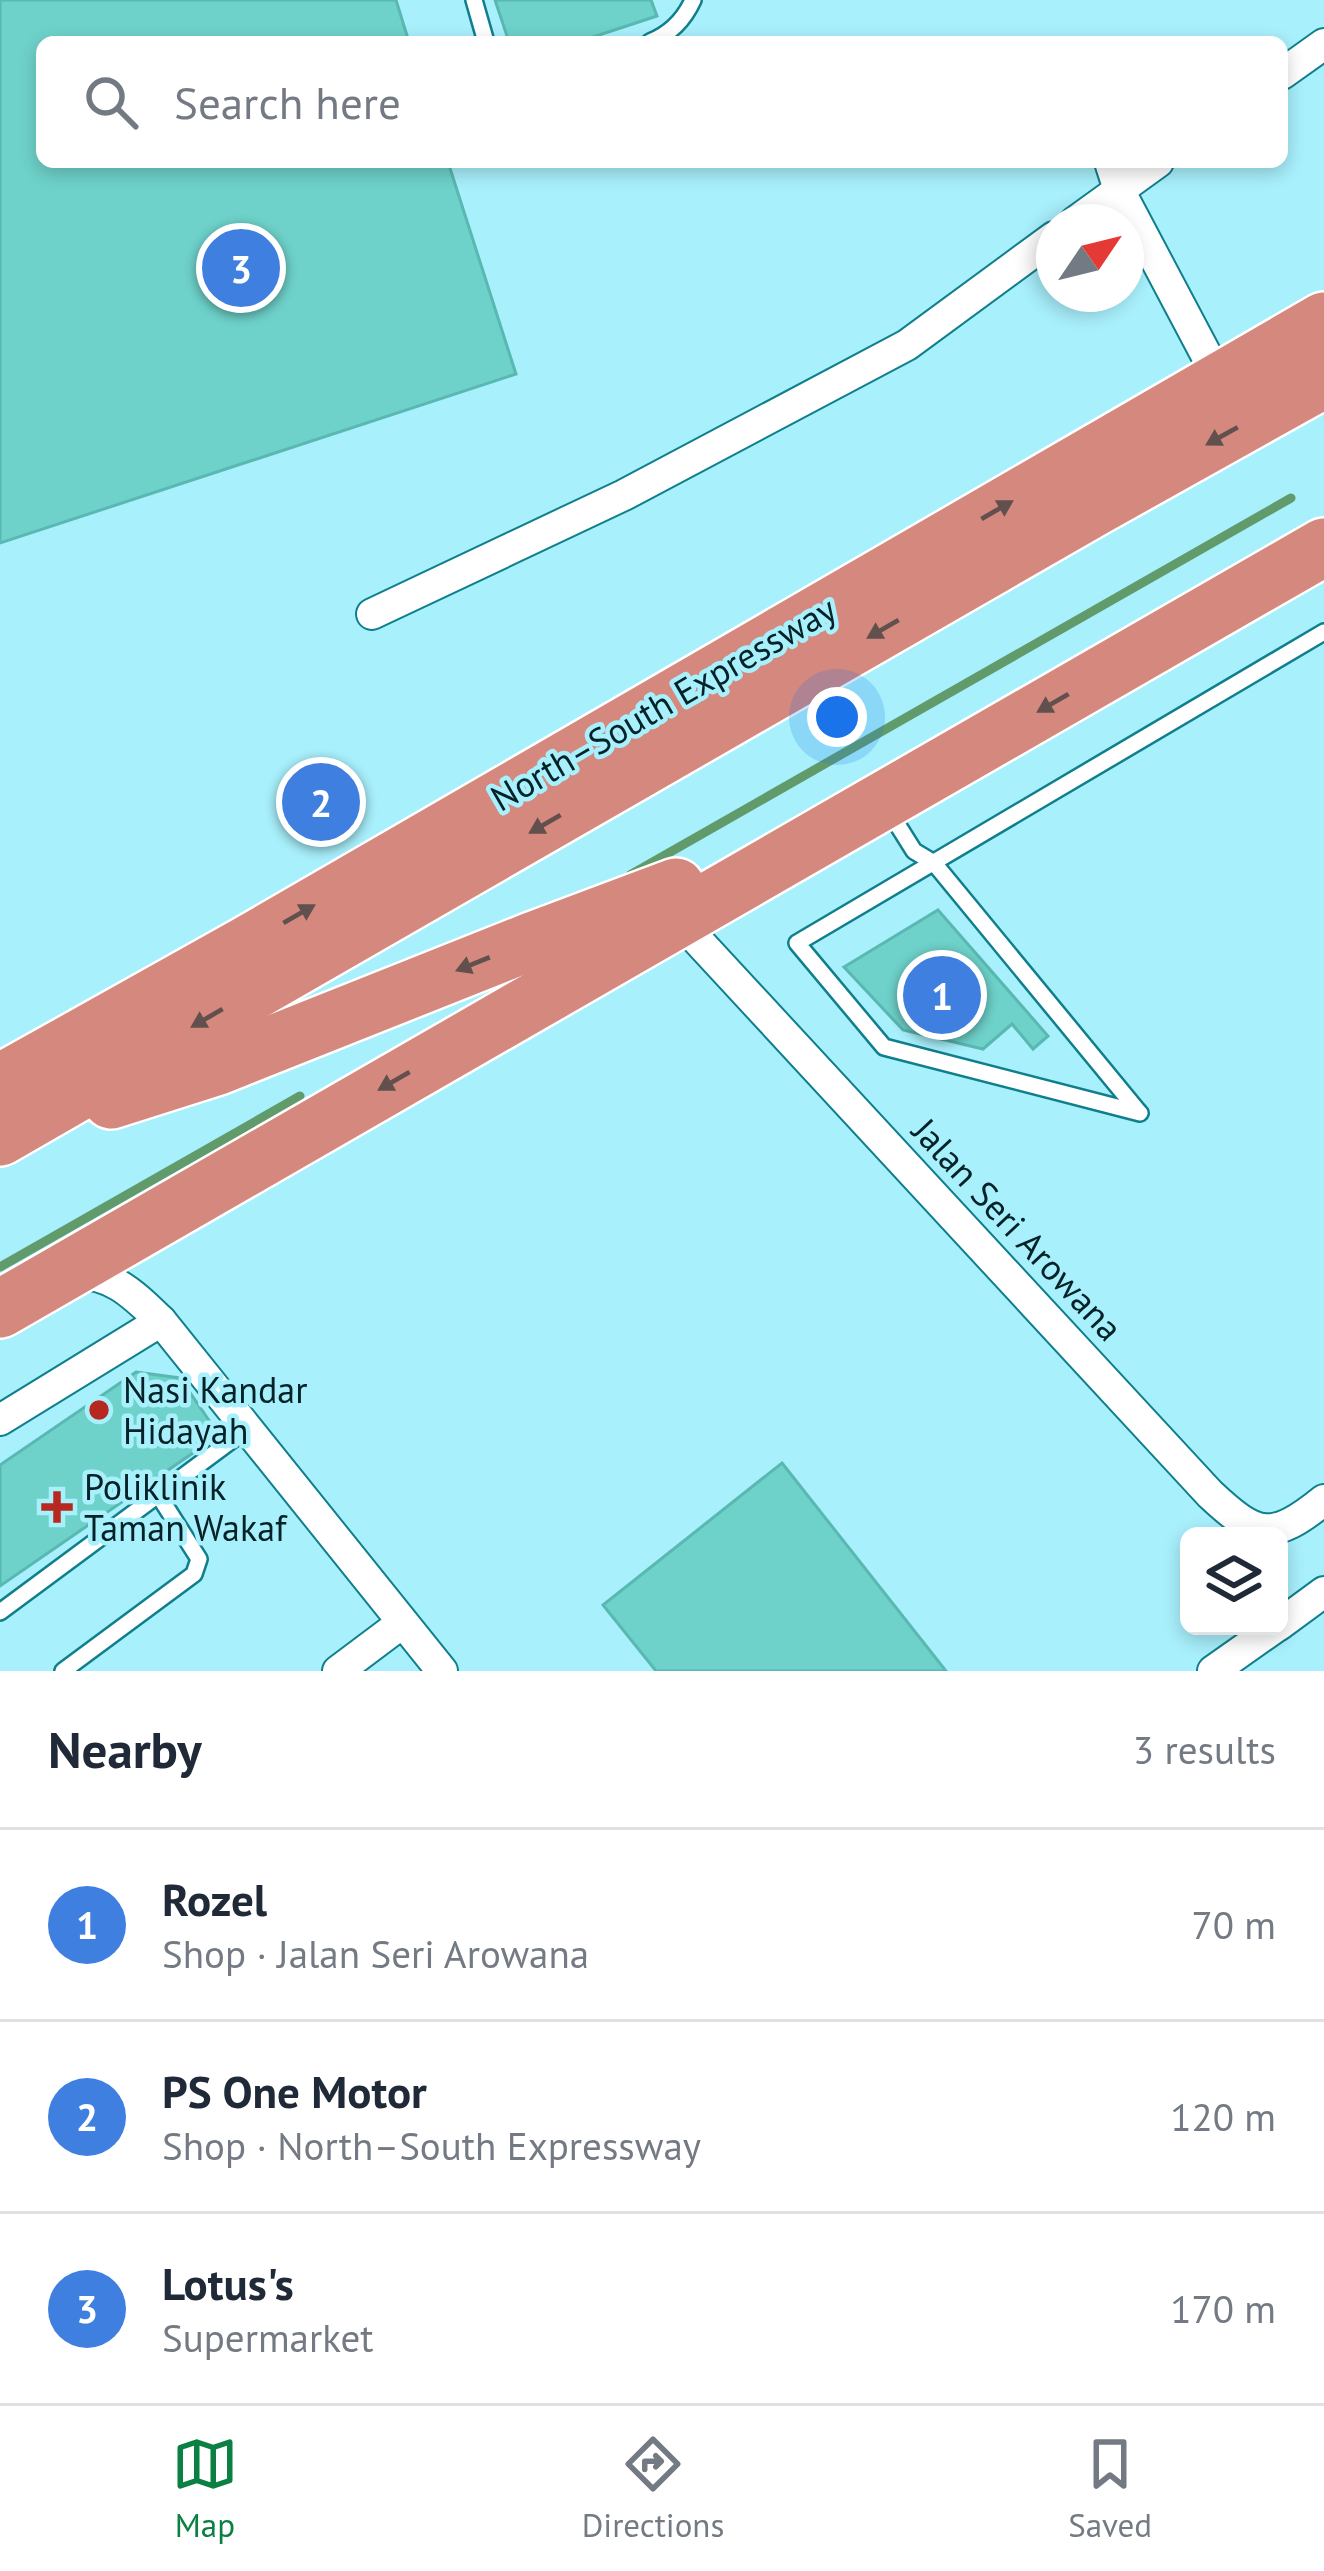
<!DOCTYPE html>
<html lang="en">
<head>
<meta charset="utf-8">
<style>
	:root { --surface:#fff; --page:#f6f6f7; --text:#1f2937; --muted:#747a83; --line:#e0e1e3; --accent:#0b8043 }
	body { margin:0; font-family:"PT Sans",sans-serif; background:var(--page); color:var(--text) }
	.controls { position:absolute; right:36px; bottom:36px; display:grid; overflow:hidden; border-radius:18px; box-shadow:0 6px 18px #0003 }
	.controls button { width:108px; height:108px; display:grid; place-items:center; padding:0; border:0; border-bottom:3px solid var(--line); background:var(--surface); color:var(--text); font:60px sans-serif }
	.compass { position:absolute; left:1036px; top:204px; width:108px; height:108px; border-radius:50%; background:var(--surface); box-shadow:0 6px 18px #0003; rotate:55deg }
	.you { position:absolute; left:837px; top:717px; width:42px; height:42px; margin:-30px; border:9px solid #fff; border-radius:50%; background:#1a73e8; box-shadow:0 0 0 18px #1a73e833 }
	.badge { display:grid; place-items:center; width:78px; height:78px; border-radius:50%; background:var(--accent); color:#fff; font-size:39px; font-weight:700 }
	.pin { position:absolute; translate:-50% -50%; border:6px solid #fff; box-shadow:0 3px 12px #0006 }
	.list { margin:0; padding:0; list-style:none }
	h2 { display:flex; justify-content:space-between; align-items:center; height:156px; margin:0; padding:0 48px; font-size:51px }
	h2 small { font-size:39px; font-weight:400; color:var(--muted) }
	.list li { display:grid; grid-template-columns:78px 1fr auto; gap:36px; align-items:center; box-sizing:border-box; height:192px; padding:0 48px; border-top:3px solid var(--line) }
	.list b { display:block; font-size:45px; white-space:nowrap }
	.list p { margin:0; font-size:39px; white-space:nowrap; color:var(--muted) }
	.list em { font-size:39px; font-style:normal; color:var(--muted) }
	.icon { flex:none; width:66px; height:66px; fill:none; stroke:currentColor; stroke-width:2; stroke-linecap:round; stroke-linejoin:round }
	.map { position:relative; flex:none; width:1324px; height:1671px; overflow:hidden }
	.search { position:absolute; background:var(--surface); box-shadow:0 6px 18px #0003; left:36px; right:36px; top:36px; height:132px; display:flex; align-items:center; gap:30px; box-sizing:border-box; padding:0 42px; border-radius:18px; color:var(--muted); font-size:45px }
	.sheet { height:732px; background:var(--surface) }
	nav { display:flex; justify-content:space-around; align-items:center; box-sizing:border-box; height:168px; border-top:3px solid var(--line); background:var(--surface); font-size:33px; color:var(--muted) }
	nav a { display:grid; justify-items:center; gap:6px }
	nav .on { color:var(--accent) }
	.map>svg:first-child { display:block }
</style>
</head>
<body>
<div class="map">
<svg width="1324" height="1671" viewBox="0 0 1324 1671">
	<rect width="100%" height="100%" fill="#a8f0fc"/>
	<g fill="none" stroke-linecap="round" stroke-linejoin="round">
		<!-- stream -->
		<g stroke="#619b6b" stroke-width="9">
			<path d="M 630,875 L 1291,498"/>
			<path d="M 0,1267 L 300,1096"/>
		</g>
	</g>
	<!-- building -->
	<g fill="#6ed2ca" stroke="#59b8b1" stroke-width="3">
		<path d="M 0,0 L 396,0 L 409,42 L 42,42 L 42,162 L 448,162 L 516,374 L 0,543 Z"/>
		<path d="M 495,0 L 651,0 L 657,16 L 578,42 L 509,42 Z"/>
		<path d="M 938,910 L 1048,1036 L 1033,1049 L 1012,1024 L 983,1049 L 903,1030 L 844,967 Z"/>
		<path d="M 136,1372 L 180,1378 L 219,1435 L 0,1586 L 0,1465 Z"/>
		<path d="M 782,1463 L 946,1671 L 656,1671 L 603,1605 Z"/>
	</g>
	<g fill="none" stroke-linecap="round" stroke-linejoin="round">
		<defs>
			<g id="lane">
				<path d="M 474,0 L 486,42"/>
				<path d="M 650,42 C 670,34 684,20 693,0"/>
				<path d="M 887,808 L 914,851 L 934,863 L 1138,1111"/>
				<path d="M 1140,1113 L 884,1047 L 797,943 L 1324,632"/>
				<path d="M 0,1612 L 247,1429"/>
				<path d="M 63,1671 L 194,1574 L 199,1559 L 159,1496"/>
			</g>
			<g id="street">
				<path d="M 1282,74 L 1324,44"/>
				<path d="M 1110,162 L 1119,190 L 1220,381"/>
				<path d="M 1075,222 L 1158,162"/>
				<path d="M 372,614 L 624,495 L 907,345 L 1054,237"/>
				<path d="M 677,918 L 1210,1494 C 1257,1538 1272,1542 1324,1500"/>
				<path d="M 71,1274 C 111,1271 134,1295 161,1321 L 442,1671"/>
				<path d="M 0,1420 L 161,1321"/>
				<path d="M 1279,1625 L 1324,1592"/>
				<path d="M 338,1671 L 402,1623"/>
				<path d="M 1213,1671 L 1277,1626"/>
			</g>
			<g id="highway">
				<path d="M 0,1083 L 245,946 L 1324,321"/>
				<path d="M 111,1100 L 218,1066 L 532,941 L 676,887"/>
				<path d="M 0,1137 L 1095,507 L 1324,379"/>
				<path d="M 0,1309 L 1324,547"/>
			</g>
		</defs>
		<!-- lane casing -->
		<use href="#lane" stroke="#107f8d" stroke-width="20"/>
		<!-- street casing -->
		<use href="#street" stroke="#107f8d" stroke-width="34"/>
		<!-- highway casing -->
		<use href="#highway" stroke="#fff" stroke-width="62"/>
		<!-- lane -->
		<use href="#lane" stroke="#fff" stroke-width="15"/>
		<!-- street -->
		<use href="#street" stroke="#fff" stroke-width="30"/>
		<!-- highway -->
		<use href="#highway" stroke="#d5887d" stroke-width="57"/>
	</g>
	<!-- one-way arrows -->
	<defs><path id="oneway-solid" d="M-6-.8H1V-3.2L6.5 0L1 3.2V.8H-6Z" transform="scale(3)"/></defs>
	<g fill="#62504e">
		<use href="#oneway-solid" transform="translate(1222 436) rotate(151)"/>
		<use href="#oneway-solid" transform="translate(997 510) rotate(-30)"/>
		<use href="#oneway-solid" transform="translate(883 629) rotate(150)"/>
		<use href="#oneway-solid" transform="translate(1053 703) rotate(150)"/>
		<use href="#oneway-solid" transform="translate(545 824) rotate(150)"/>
		<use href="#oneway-solid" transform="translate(299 914) rotate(-30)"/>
		<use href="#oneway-solid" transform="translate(473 964) rotate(158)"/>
		<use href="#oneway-solid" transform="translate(207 1018) rotate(150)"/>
		<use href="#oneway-solid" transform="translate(394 1081) rotate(150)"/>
	</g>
	<!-- markers -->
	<g fill="#b72920" stroke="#a8f0fc" stroke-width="4.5">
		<circle cx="99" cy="1410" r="12"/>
		<path d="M51 1489h12v12h12v12h-12v12h-12v-12h-12v-12h12z"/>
	</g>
	<g text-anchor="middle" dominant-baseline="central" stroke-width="9" stroke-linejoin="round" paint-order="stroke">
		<!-- street labels -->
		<g font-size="36" fill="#042227" stroke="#a8f0fc">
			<text transform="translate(663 703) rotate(-30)">North–South Expressway</text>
			<text transform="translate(1018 1229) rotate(47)">Jalan Seri Arowana</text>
		</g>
		<!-- poi labels -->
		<g font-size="36" fill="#042227" stroke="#a8f0fc" text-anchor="start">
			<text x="123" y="1389">Nasi Kandar<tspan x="123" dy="41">Hidayah</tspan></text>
			<text x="84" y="1486">Poliklinik<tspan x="84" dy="41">Taman Wakaf</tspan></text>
		</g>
	</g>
</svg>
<div class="controls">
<button><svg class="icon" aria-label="layers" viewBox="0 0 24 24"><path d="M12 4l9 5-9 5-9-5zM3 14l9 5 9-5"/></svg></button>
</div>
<svg class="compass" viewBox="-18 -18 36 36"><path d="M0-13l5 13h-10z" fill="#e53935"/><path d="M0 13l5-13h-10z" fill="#747a83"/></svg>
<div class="you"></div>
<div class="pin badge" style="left:942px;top:995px;background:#3f7fe0">1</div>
<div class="pin badge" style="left:321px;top:802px;background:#3f7fe0">2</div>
<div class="pin badge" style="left:241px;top:268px;background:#3f7fe0">3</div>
<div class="search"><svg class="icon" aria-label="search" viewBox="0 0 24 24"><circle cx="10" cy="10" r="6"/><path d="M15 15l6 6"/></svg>Search here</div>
</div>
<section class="sheet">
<h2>Nearby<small>3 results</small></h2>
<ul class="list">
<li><span class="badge" style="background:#3f7fe0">1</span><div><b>Rozel</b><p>Shop · Jalan Seri Arowana</p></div><em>70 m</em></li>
<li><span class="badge" style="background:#3f7fe0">2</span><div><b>PS One Motor</b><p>Shop · North–South Expressway</p></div><em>120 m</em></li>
<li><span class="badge" style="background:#3f7fe0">3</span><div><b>Lotus's</b><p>Supermarket</p></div><em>170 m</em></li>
</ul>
</section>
<nav>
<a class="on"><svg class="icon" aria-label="map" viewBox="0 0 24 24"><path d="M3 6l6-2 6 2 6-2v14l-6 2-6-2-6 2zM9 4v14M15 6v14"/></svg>Map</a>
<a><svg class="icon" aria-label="directions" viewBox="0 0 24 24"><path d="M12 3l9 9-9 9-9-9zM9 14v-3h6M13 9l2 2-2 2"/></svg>Directions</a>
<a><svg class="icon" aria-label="saved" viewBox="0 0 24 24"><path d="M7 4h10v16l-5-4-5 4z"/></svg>Saved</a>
</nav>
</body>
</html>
